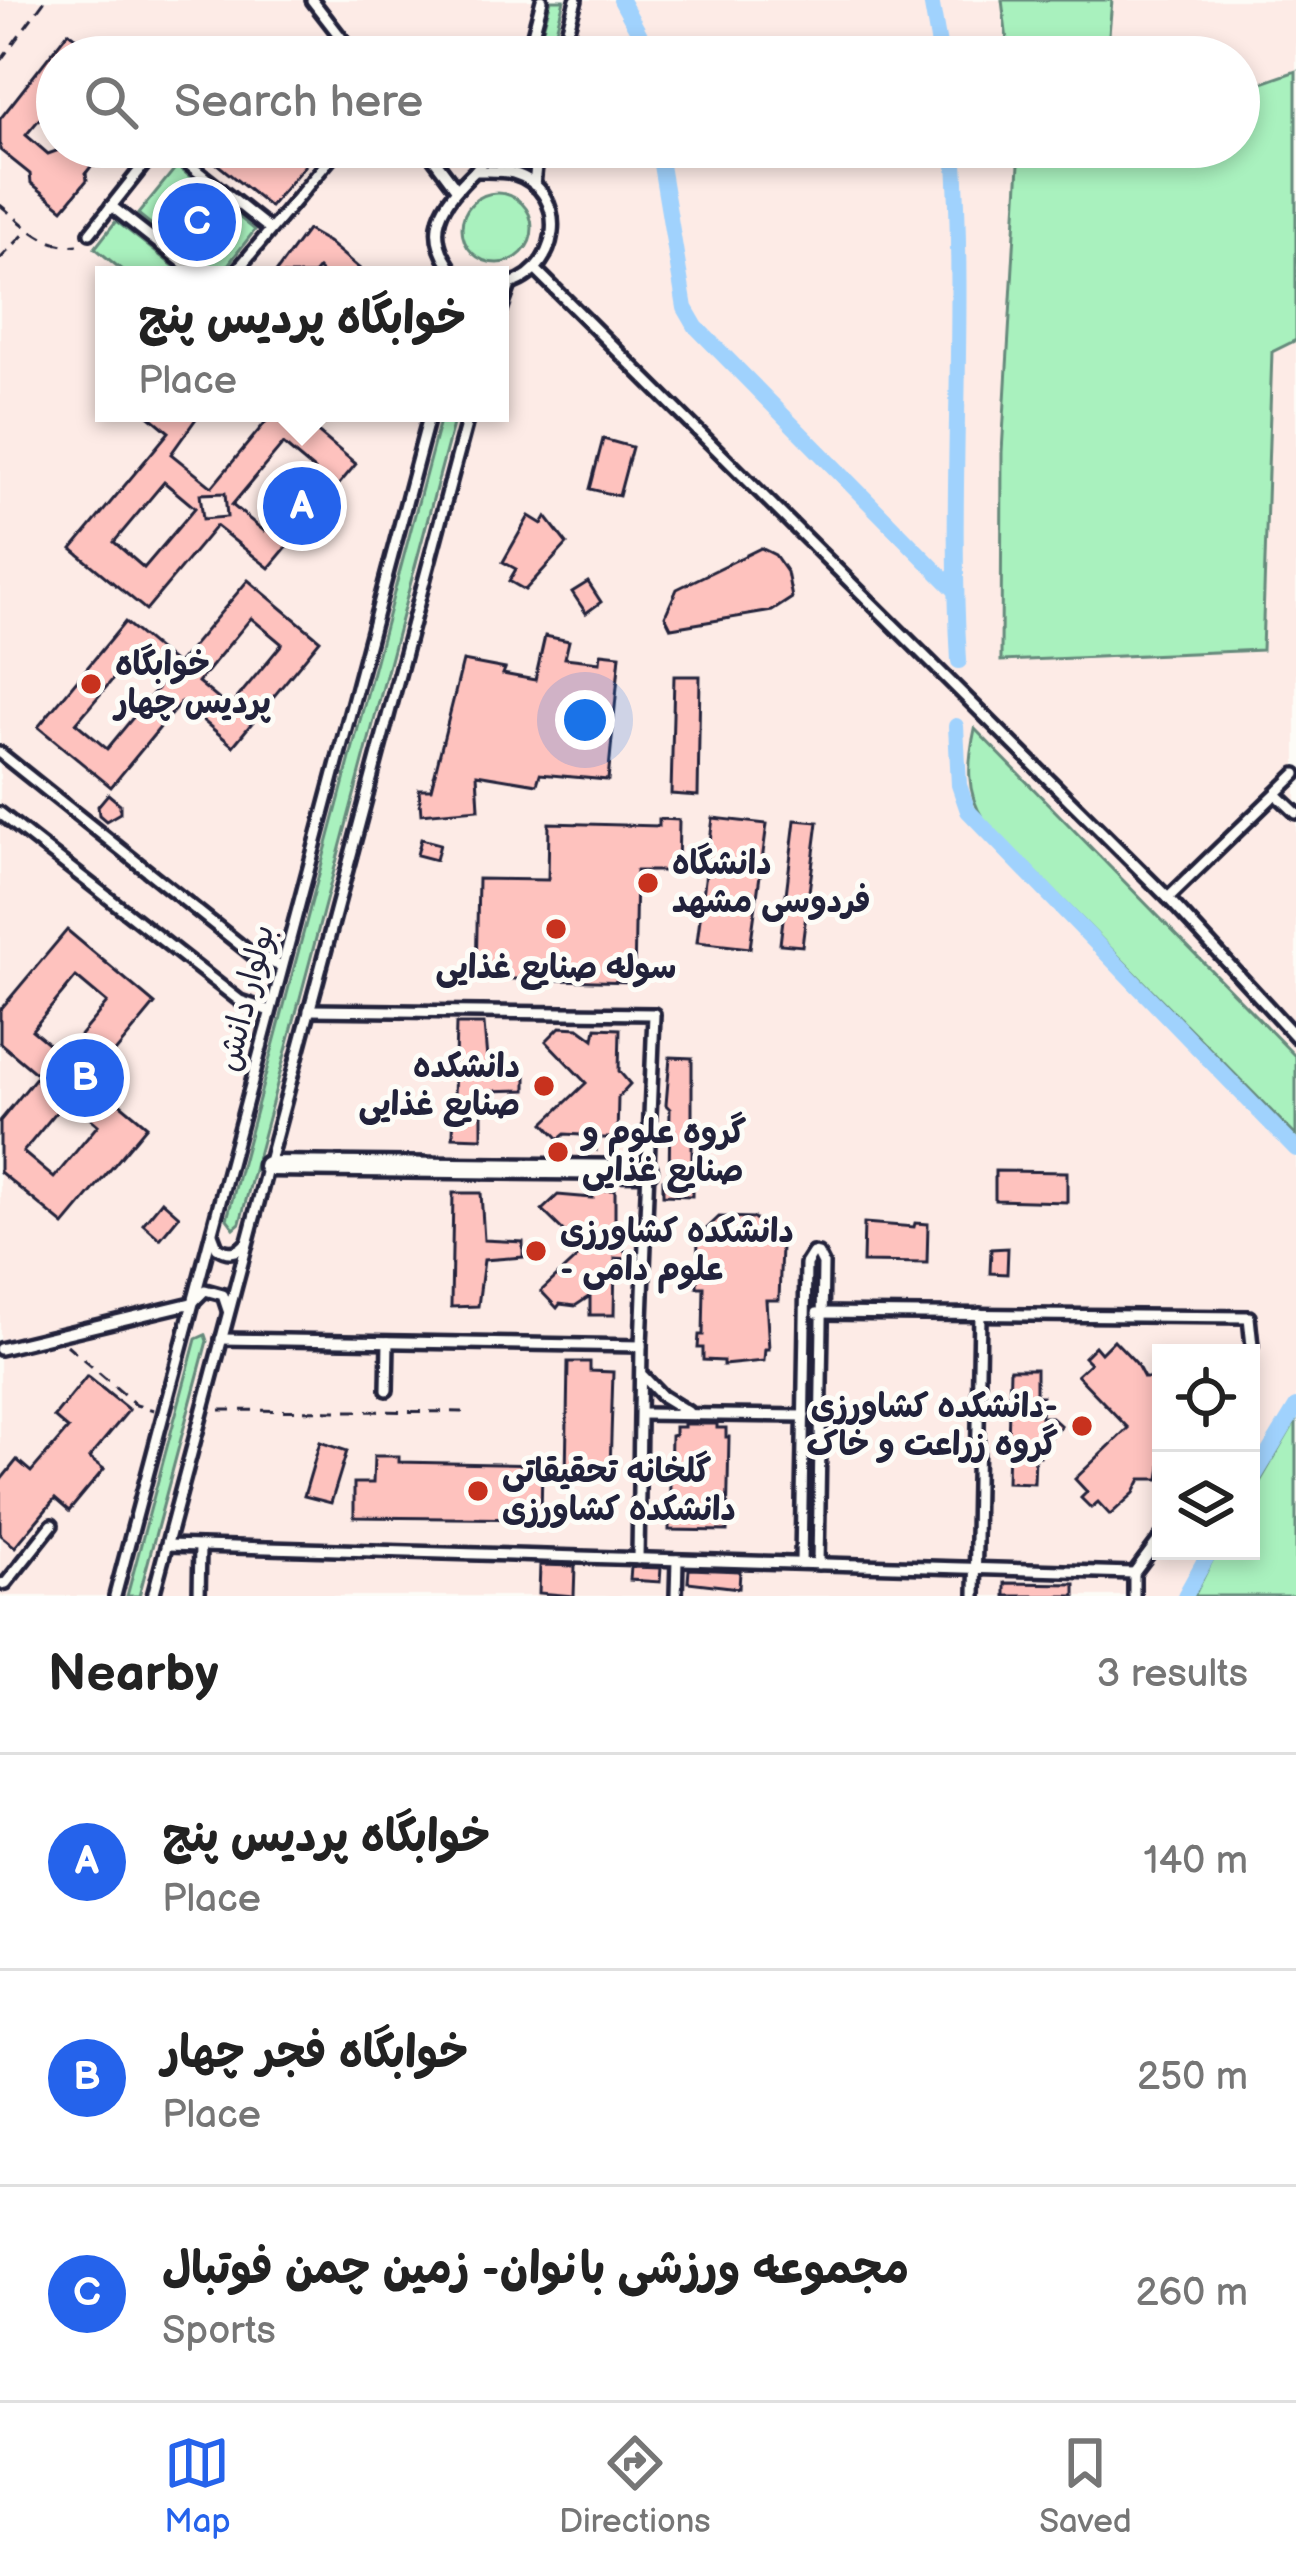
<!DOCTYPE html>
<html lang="en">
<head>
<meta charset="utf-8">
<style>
	:root { --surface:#fff; --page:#f2f2f2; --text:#222; --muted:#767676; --line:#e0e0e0; --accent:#2563eb }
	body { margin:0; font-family:"Balsamiq Sans","Playpen Sans Arabic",sans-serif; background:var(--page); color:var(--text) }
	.controls { position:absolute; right:36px; bottom:36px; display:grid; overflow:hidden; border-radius:0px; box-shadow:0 6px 18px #0003 }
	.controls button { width:108px; height:108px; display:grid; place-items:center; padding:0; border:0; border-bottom:3px solid var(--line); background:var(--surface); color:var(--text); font:60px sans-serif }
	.you { position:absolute; left:585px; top:720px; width:42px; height:42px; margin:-30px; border:9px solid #fff; border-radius:50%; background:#1a73e8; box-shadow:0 0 0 18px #1a73e833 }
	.badge { display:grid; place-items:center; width:78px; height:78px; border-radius:50%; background:var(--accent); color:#fff; font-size:39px; font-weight:700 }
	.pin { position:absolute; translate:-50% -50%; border:6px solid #fff; box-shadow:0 3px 12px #0006 }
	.popup { position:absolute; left:95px; top:266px; width:414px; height:156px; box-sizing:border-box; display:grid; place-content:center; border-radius:0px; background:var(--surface); filter:drop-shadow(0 3px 9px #0005); font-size:39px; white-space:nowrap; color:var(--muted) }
	.popup b { font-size:45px; color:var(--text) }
	.popup::after { content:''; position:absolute; left:50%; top:100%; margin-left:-24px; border:24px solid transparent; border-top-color:var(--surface) }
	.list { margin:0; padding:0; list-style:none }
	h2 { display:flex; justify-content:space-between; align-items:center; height:156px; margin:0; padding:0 48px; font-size:51px }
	h2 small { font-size:39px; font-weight:400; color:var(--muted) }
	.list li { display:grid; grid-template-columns:78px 1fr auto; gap:36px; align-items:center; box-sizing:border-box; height:216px; padding:0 48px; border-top:3px solid var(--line) }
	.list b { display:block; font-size:45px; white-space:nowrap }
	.list p { margin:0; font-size:39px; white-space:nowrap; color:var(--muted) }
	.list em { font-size:39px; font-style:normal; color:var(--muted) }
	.icon { flex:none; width:66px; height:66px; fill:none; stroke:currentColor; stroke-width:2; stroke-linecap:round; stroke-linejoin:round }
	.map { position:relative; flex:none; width:1296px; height:1596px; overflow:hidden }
	.search { position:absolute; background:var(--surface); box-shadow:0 6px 18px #0003; left:36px; right:36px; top:36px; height:132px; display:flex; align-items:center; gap:30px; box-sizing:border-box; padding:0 42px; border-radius:66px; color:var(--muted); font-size:45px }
	.sheet { height:804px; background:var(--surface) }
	nav { display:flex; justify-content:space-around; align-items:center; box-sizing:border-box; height:168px; border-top:3px solid var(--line); background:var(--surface); font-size:33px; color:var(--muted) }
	nav a { display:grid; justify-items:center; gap:6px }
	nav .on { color:var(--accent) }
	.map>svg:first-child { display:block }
</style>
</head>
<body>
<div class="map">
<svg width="1296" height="1596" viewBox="0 0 1296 1596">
	<rect width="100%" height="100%" fill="#fdfcf7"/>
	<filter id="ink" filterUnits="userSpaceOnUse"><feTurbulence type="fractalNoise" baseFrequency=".00833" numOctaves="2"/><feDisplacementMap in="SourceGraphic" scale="24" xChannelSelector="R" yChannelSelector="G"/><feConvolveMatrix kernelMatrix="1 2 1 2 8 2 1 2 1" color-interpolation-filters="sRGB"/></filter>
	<g filter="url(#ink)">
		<!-- built -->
		<path fill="#fdebe6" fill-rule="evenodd" d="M 0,0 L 1296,0 L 1296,1596 L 0,1596 ZM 57,57 L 1239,57 L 1239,147 L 57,147 ZM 104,275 L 500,275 L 500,413 L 104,413 ZM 1161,1353 L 1251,1353 L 1251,1551 L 1161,1551 Z"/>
		<!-- green -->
		<g fill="#a9f1be" stroke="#668a7c" stroke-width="3">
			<path d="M 551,0 L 564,0 L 549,57 L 535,57 Z"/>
			<path d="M 1002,0 L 1112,0 L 1107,57 L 1009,57 Z"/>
			<path d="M 1296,71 L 1296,340 L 1272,352 L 1262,650 L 1001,661 L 1002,452 L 1020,147 L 1239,147 L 1239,91 Z"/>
			<path d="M 177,166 L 255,230 L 220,275 L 213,275 L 138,214 Z"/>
			<circle cx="497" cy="228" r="35"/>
			<path d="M 116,221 L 176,268 L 170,275 L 128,275 L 95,248 Z"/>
			<path d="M 442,413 L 456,413 L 240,1223 L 234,1228 L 227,1219 Z"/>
			<path d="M 975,729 L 1296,1057 L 1296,1136 L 984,820 C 965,792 968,761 975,729 Z"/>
			<path d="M 205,1335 L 207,1341 L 139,1596 L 127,1596 L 196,1339 Z"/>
			<path d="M 1296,1420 L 1296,1596 L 1194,1596 L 1217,1551 L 1251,1551 L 1251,1497 Z"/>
		</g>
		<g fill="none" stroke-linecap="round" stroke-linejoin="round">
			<!-- canal -->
			<g stroke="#a0d2fd" stroke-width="16">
				<path d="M 621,0 L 641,37 L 644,57"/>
				<path d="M 931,0 L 941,57"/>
				<path d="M 658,147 L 685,308 L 696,327 L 955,590"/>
				<path d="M 954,147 C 966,318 949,490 959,661"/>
				<path d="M 956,726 L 959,785 L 968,811 L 1296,1149"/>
				<path d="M 1251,1482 L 1296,1407"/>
				<path d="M 1185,1596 L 1210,1551"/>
			</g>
		</g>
		<!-- building -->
		<g fill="#fec2be" stroke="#22223b" stroke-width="3" fill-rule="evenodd">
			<path d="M 68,32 L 102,57 L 62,57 L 57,53 L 57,98 L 26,135 L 48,154 L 67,147 L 106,147 L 86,173 L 87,180 L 63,209 L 31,183 L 30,174 L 0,150 L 0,119 Z"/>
			<path d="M 196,147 L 320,147 L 270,207 Z"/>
			<path d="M 307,230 L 328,242 L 367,275 L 324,275 L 318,269 L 313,275 L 274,275 Z"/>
			<path d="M 146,413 L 200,413 L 171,454 L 212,487 L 273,413 L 295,413 L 356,464 L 269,568 L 216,526 L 146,610 L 72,549 L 169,432 ZM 283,444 L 314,470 L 264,531 L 232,505 ZM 164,482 L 195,508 L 144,568 L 114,542 ZM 225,493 L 227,517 L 203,519 L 200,494 Z"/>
			<path d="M 603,439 L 632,447 L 619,496 L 590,489 Z"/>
			<path d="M 529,516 L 542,524 L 546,517 L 567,544 L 525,590 L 509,581 L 516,569 L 503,562 Z"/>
			<path d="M 761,548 L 775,555 L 787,572 L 792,598 L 772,611 L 671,628 L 665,616 L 677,589 Z"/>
			<path d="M 248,580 L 320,640 L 233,746 L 181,702 L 111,787 L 38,727 L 125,622 L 177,665 ZM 251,618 L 282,644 L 229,708 L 198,682 ZM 129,660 L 160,685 L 107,749 L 76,723 Z"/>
			<path d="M 588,582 L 601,602 L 586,613 L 572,592 Z"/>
			<path d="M 545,636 L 569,641 L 565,658 L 600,662 L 601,653 L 620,655 L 608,780 L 540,774 L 537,784 L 477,774 L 479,809 L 421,814 L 419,789 L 431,789 L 463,661 L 505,669 L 503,674 L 535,680 Z"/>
			<path d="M 674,676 L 700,676 L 698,796 L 671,794 Z"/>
			<path d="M 108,794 L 120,804 L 120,813 L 106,821 L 99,815 L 98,806 Z"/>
			<path d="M 713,818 L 767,824 L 750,948 L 697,942 Z"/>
			<path d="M 659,819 L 679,820 L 678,871 L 636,871 L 634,982 L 476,978 L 478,879 L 548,880 L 549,823 L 659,826 Z"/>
			<path d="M 795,820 L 818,822 L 802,946 L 780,944 Z"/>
			<path d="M 421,839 L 440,844 L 436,860 L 417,855 Z"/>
			<path d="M 67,930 L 155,1004 L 92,1080 L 147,1126 L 64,1225 L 0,1172 L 0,1121 L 38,1075 L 0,1043 L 0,1010 ZM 76,977 L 107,1003 L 63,1056 L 32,1030 ZM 64,1059 L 84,1076 L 67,1096 L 46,1079 ZM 67,1099 L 98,1125 L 54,1178 L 23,1152 Z"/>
			<path d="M 456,1024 L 484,1024 L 488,1071 L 526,1076 L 526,1090 L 487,1091 L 487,1111 L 482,1111 L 482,1138 L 453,1137 Z"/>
			<path d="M 560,1027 L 579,1028 L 594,1039 L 596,1028 L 620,1029 L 619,1071 L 630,1084 L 618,1097 L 617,1138 L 596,1138 L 596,1149 L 581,1135 L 565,1134 L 559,1139 L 544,1123 L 586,1083 L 546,1041 Z"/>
			<path d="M 670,1057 L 692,1058 L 692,1196 L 663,1195 L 663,1180 L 669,1180 L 670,1109 L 666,1105 Z"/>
			<path d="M 995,1171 L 1067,1172 L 1067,1202 L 995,1200 Z"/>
			<path d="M 593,1190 L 615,1190 L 615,1240 L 632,1259 L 615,1258 L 614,1315 L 590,1315 L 590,1296 L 575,1306 L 560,1304 L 557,1308 L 541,1291 L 584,1251 L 542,1210 L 558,1195 L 593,1198 Z"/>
			<path d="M 453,1193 L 481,1193 L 484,1240 L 523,1242 L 523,1257 L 484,1260 L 478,1306 L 451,1307 Z"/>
			<path d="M 162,1201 L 179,1216 L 160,1239 L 143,1224 Z"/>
			<path d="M 719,1217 L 754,1218 L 781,1246 L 779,1300 L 766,1300 L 769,1349 L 765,1349 L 764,1361 L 723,1365 L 723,1361 L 703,1360 L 703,1348 L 698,1348 L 699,1335 L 703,1335 L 704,1287 L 697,1287 L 698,1237 Z"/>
			<path d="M 864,1223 L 914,1227 L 915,1223 L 928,1224 L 927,1263 L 863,1262 Z"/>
			<path d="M 1008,1248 L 1007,1274 L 990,1273 L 991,1249 Z"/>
			<path d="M 1114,1340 L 1136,1363 L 1144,1378 L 1161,1378 L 1161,1467 L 1159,1479 L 1141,1479 L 1134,1493 L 1110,1515 L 1098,1502 L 1091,1508 L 1081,1498 L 1087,1492 L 1075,1479 L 1128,1428 L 1077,1375 L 1090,1363 L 1084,1357 L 1095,1346 L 1101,1353 Z"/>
			<path d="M 568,1362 L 590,1362 L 590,1371 L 613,1372 L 610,1470 L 588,1469 L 588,1478 L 566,1478 Z"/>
			<path d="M 1010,1369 L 1036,1369 L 1036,1396 L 1042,1396 L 1041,1417 L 1051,1417 L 1061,1426 L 1051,1436 L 1041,1436 L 1040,1456 L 1035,1456 L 1034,1483 L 1007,1482 Z"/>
			<path d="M 87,1376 L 129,1410 L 89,1458 L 104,1469 L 69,1511 L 55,1499 L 15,1547 L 0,1535 L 0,1481 L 17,1460 L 31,1472 L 68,1429 L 54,1417 Z"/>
			<path d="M 684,1424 L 717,1424 L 717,1428 L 726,1428 L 726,1437 L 729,1437 L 727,1531 L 669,1530 L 671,1436 L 675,1435 L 675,1427 L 684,1427 Z"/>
			<path d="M 320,1442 L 347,1451 L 331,1503 L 304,1496 Z"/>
			<path d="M 374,1456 L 399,1456 L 399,1462 L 542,1465 L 541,1519 L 354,1517 L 354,1483 L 373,1483 Z"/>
			<path d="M 540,1565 L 575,1566 L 574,1596 L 539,1593 Z"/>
			<path d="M 631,1567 L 661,1568 L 660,1582 L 630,1580 Z"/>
			<path d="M 689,1569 L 740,1571 L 739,1588 L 688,1582 Z"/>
			<path d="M 1005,1583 L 1075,1584 L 1075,1596 L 1005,1596 Z"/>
		</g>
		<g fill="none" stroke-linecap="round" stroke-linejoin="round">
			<defs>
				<g id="lane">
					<path d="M 312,0 L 356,57"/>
					<path d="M 527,57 L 542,0"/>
					<path d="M 560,57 L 576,0"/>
					<path d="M 167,147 L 270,229"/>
					<path d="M 425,147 L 455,187"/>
					<path d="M 475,171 L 493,147"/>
					<path d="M 534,185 L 538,147"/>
					<path d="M 111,206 L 199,275"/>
					<path d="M 90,233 L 158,147"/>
					<path d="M 536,270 L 1168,898 L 1296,1037"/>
					<path d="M 233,275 L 340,147"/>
					<path d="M 456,275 C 420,231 442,203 475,171 C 487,171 501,170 513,173 C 574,191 560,279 500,286"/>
					<path d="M 500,313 L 510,285"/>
					<path d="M 0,753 L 254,956 L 281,966"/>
					<path d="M 1276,794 L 1296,813"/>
					<path d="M 0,813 L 240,1001 L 270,1011"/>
					<path d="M 1168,898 L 1296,774"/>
					<path d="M 309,1010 L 654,1014 L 641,1346 L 638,1559"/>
					<path d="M 212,1234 L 217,1247 C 228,1255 239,1253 247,1242"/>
					<path d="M 817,1313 L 1249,1317 L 1252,1346"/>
					<path d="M 221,1339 L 641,1346"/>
					<path d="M 0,1349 L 192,1303 L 205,1290 L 223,1295 L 228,1310"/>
					<path d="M 643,1376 L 662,1396 L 688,1412"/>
					<path d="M 387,1390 L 388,1342"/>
					<path d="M 642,1414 L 804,1416"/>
					<path d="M 167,1545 L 1134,1573"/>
					<path d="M 801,1563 L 806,1264 L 813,1253 L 818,1254 L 823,1264 L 818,1564"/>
					<path d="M 0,1584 L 6,1583 L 52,1525"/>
					<path d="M 115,1596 L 430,413"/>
					<path d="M 153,1596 L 469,413"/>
					<path d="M 199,1596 L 200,1546"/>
					<path d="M 676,1596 L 677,1560"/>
					<path d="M 975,1596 L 980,1314"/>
					<path d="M 1134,1596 L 1134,1573 L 1161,1537"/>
				</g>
				<path id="street" d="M 268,1166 L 647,1170"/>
			</defs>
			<!-- lane casing -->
			<use href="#lane" stroke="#22223b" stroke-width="18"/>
			<!-- street casing -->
			<use href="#street" stroke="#22223b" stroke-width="27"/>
			<!-- path -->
			<g stroke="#22223b" stroke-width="3" stroke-dasharray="12 9" stroke-linecap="butt">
				<path d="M 0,61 L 45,0"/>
				<path d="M 0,205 C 24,224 45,249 78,245"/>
				<path d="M 0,259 L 28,230"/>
				<path d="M 67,1345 L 136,1405 L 154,1410"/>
				<path d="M 220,1410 L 471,1412"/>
			</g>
			<!-- lane -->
			<use href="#lane" stroke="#fdfcf7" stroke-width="9"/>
			<!-- street -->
			<use href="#street" stroke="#fdfcf7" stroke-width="18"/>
		</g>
	</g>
	<!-- markers -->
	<g fill="#c8321e" stroke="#fdfcf7" stroke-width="4.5">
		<circle cx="91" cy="684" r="12"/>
		<circle cx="648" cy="883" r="12"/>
		<circle cx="556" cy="929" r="12"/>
		<circle cx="544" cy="1086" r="12"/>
		<circle cx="558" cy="1152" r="12"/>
		<circle cx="536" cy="1251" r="12"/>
		<circle cx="1082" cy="1426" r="12"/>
		<circle cx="478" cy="1491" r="12"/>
	</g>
	<g text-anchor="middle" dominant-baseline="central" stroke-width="10" stroke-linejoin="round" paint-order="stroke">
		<!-- poi labels -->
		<g font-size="33" font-weight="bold" fill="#22223b" stroke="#fdfcf7" text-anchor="start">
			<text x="115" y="665">خوابگاه<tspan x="115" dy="38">پردیس چهار</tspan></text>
			<text x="672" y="864">دانشگاه<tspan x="672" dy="38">فردوسی مشهد</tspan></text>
			<text x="556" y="968" text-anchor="middle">سوله صنایع غذایی</text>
			<text x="520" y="1067" text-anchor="end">دانشکده<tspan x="520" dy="38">صنایع غذایی</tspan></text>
			<text x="582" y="1133">گروه علوم و<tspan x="582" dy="38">صنایع غذایی</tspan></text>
			<text x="560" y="1232">دانشکده کشاورزی<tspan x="560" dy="38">- علوم دامی</tspan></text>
			<text x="1058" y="1407" text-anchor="end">دانشکده کشاورزی-<tspan x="1058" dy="38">گروه زراعت و خاک</tspan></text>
			<text x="502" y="1472">گلخانه تحقیقاتی<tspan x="502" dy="38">دانشکده کشاورزی</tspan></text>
		</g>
		<!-- street labels -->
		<g font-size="33" fill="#22223b" stroke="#fdfcf7">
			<text transform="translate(246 998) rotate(-76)">بولوار دانش</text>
		</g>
	</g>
</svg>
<div class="controls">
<button><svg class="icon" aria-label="locate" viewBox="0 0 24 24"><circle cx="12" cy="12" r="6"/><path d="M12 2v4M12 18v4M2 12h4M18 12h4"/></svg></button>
<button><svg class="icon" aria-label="layers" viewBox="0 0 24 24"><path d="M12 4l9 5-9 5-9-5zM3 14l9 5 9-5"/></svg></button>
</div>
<div class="you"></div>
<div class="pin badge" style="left:302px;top:506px">A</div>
<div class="popup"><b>خوابگاه پردیس پنج</b>Place</div>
<div class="pin badge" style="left:85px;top:1078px">B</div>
<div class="pin badge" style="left:197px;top:222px">C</div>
<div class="search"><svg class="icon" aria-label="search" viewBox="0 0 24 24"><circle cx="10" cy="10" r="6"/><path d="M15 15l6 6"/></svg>Search here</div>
</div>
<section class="sheet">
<h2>Nearby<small>3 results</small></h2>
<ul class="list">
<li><span class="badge">A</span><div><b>خوابگاه پردیس پنج</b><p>Place</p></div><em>140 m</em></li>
<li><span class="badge">B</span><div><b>خوابگاه فجر چهار</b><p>Place</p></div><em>250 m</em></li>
<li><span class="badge">C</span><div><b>مجموعه ورزشی بانوان- زمین چمن فوتبال</b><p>Sports</p></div><em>260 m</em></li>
</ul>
</section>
<nav>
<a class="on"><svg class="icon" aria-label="map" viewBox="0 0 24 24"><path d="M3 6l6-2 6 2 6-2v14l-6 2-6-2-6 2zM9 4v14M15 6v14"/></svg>Map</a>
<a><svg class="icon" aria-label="directions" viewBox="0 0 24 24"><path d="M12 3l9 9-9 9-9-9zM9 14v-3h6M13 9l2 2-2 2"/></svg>Directions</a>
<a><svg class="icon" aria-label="saved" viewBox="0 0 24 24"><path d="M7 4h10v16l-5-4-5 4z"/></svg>Saved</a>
</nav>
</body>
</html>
